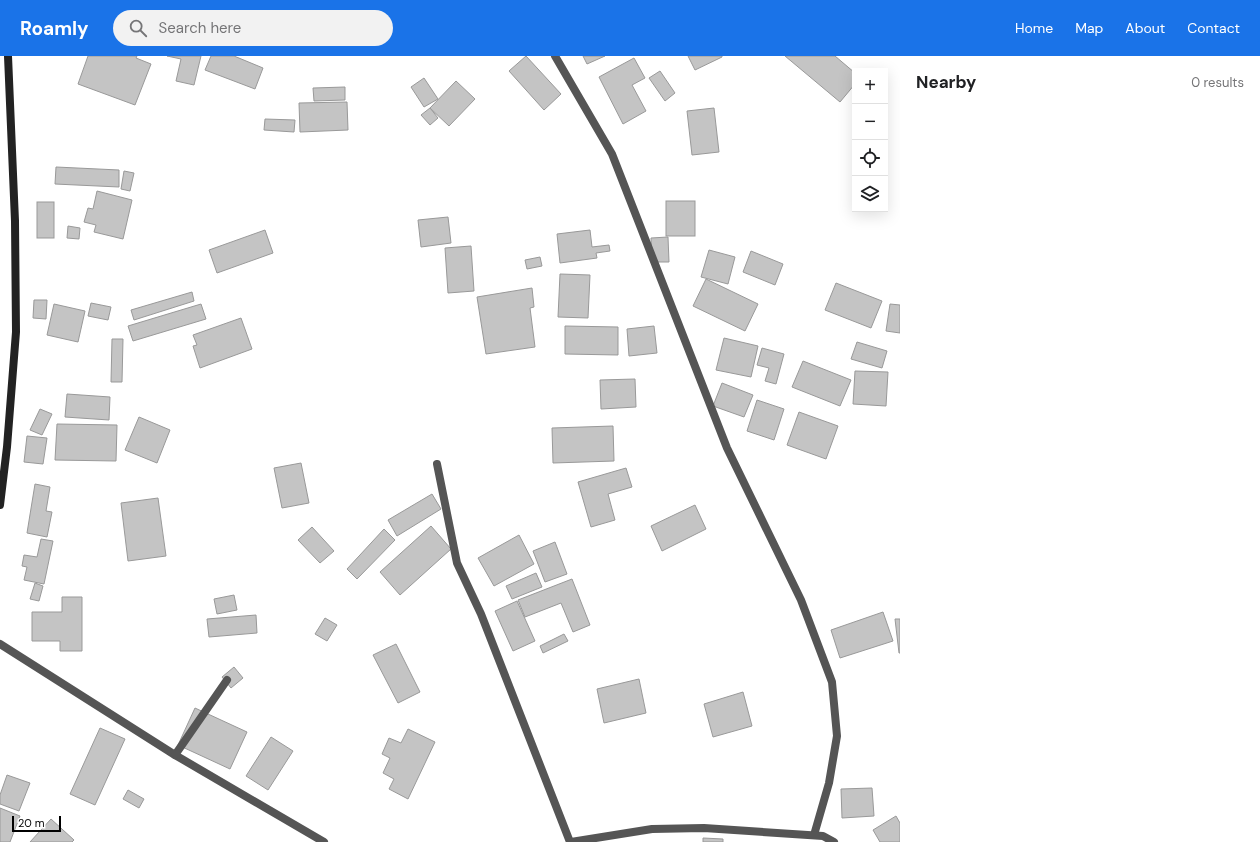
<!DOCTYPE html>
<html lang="en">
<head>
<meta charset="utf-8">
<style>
	:root { --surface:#fff; --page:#f2f2f2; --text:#202124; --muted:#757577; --line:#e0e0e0; --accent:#1a73e8 }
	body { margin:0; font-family:"DM Sans",sans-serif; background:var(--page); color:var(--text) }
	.controls { position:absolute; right:12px; top:12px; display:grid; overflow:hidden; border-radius:0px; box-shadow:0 4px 16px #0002 }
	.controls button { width:36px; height:36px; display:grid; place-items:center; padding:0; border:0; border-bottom:1px solid var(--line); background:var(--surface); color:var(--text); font:20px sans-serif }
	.scale { position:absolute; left:12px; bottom:10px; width:49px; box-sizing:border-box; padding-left:4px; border:2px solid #000; border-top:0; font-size:11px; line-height:14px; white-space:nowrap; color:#000; -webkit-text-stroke:3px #fff; paint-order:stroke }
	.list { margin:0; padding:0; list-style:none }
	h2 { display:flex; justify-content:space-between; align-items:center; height:52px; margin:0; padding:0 16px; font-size:17px }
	h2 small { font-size:13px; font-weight:400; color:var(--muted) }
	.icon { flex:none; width:22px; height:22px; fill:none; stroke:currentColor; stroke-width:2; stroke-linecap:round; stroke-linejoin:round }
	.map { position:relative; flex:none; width:900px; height:786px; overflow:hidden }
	header { display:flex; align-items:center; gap:24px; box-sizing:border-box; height:56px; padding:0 20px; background:var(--accent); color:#fff }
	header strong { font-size:19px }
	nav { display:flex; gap:22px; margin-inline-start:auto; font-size:14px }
	.search { width:280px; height:36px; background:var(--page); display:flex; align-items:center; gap:10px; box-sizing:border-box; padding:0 14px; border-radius:22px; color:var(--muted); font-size:15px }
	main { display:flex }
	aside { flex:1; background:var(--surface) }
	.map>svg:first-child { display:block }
</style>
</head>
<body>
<header>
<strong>Roamly</strong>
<div class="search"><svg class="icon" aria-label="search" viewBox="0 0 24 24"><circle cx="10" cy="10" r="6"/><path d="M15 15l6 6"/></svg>Search here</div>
<nav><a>Home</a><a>Map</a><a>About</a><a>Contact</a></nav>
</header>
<main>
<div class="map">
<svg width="900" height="786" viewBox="0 0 900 786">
	<rect width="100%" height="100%" fill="#fff"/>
	<!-- building -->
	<g fill="#c4c4c4" stroke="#999">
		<path d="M 88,0 L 137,0 L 136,2 L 151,8 L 135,49 L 78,28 Z"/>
		<path d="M 167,0 L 201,0 L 194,29 L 176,25 L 181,3 Z"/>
		<path d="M 211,0 L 234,0 L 263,12 L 255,33 L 205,14 Z"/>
		<path d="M 526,0 L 561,38 L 544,54 L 509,15 Z"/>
		<path d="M 583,0 L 605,0 L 587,8 Z"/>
		<path d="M 688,0 L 722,0 L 722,1 L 695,14 Z"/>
		<path d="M 785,0 L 835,0 L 855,17 L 855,28 L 840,46 Z"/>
		<path d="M 634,2 L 645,22 L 632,29 L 646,55 L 623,68 L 599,21 Z"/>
		<path d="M 660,15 L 675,37 L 665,45 L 649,22 Z"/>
		<path d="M 424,22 L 438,43 L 424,51 L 411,31 Z"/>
		<path d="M 456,25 L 475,43 L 449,70 L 430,52 Z"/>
		<path d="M 345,31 L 345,44 L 314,45 L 313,32 Z"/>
		<path d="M 347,46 L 348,74 L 300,76 L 299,47 Z"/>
		<path d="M 430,52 L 438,62 L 430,69 L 421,59 Z"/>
		<path d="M 714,52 L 719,96 L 692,99 L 687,55 Z"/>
		<path d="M 265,63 L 295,64 L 294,76 L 264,74 Z"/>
		<path d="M 56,111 L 119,114 L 119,131 L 55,128 Z"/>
		<path d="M 124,115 L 134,117 L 130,135 L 121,133 Z"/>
		<path d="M 97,135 L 132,144 L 123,183 L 94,176 L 96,169 L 84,166 L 88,152 L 93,153 Z"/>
		<rect x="666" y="145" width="29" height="35"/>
		<rect x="37" y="146" width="17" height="36"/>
		<path d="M 448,161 L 451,187 L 421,191 L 418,164 Z"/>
		<path d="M 68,170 L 80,172 L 79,183 L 67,182 Z"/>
		<path d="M 265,174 L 273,197 L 217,217 L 209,194 Z"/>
		<path d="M 590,174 L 592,191 L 609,189 L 610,195 L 596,197 L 597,202 L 560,207 L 557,178 Z"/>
		<path d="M 668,181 L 669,206 L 652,206 L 651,182 Z"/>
		<path d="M 471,190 L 474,235 L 448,237 L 445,192 Z"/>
		<path d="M 709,194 L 735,201 L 728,228 L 701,221 Z"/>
		<path d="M 751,195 L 783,208 L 775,229 L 743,216 Z"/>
		<path d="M 540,201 L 542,210 L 527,213 L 525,204 Z"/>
		<path d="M 560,218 L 590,219 L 588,262 L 558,261 Z"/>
		<path d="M 706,223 L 758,248 L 745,275 L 693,250 Z"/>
		<path d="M 836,227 L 882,245 L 871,272 L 825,254 Z"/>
		<path d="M 532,232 L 534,251 L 530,252 L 535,291 L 486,298 L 477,241 Z"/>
		<path d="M 192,236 L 194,245 L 134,264 L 131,254 Z"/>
		<path d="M 34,244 L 47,244 L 46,263 L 33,262 Z"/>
		<path d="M 91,247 L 111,251 L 108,264 L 88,260 Z"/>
		<path d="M 54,248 L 85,255 L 78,286 L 47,279 Z"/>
		<path d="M 201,248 L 206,263 L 133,285 L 128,270 Z"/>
		<path d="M 890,248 L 900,249 L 900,277 L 886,275 Z"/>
		<path d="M 241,262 L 252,293 L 200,312 L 193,290 L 197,289 L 193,279 Z"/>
		<path d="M 565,270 L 618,271 L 618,299 L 565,298 Z"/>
		<path d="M 654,270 L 657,297 L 629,300 L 627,273 Z"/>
		<path d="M 724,282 L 758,290 L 751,321 L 716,314 Z"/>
		<path d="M 112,283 L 123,283 L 122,326 L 111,326 Z"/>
		<path d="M 857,286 L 887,295 L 882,312 L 851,303 Z"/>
		<path d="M 762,292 L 784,298 L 776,328 L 765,325 L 769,312 L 757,309 Z"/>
		<path d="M 803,305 L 851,324 L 840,350 L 792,331 Z"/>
		<path d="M 855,315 L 888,316 L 886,350 L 853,348 Z"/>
		<path d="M 635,323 L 636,351 L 601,353 L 600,324 Z"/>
		<path d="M 722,327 L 753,339 L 744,361 L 713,350 Z"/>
		<path d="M 67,338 L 110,341 L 109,364 L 65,361 Z"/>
		<path d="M 757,344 L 784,353 L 774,384 L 747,375 Z"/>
		<path d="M 40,353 L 52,358 L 42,379 L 30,374 Z"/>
		<path d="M 799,356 L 838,370 L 826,403 L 787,389 Z"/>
		<path d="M 139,361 L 170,374 L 157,407 L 125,394 Z"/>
		<path d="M 57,368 L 117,369 L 116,405 L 55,404 Z"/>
		<path d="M 613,370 L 614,405 L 553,407 L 552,372 Z"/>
		<path d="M 27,380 L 47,382 L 43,408 L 24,406 Z"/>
		<path d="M 301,407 L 309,447 L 282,452 L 274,412 Z"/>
		<path d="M 626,412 L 632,431 L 608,438 L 615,464 L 591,471 L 578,426 Z"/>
		<path d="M 35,428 L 50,431 L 46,455 L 52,456 L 47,481 L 27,477 Z"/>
		<path d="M 432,438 L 441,453 L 397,480 L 388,464 Z"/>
		<path d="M 158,442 L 166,500 L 128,505 L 121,447 Z"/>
		<path d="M 695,449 L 706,473 L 662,495 L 651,470 Z"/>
		<path d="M 431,470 L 451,493 L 400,539 L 380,516 Z"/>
		<path d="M 312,471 L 334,495 L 320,507 L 298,484 Z"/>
		<path d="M 384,473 L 395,484 L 357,523 L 347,513 Z"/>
		<path d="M 519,479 L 534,508 L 494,530 L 478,502 Z"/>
		<path d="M 41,483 L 53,485 L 44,528 L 24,524 L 27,511 L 22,510 L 24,499 L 37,501 Z"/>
		<path d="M 555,486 L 567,518 L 545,526 L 533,495 Z"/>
		<path d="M 536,517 L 542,531 L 512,543 L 506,530 Z"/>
		<path d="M 572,523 L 590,569 L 573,576 L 561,547 L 525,561 L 518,544 Z"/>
		<path d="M 35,527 L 43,530 L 39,545 L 30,543 Z"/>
		<path d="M 234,539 L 237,554 L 217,558 L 214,543 Z"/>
		<path d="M 62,541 L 82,541 L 82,595 L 60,595 L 60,585 L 32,585 L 32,556 L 62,556 Z"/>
		<path d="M 517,545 L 535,585 L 513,595 L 495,555 Z"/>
		<path d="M 883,556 L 893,585 L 840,602 L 831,574 Z"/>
		<path d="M 256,559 L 257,577 L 209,581 L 207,563 Z"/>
		<path d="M 325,562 L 337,569 L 327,585 L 315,578 Z"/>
		<path d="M 895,563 L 900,563 L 900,597 L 899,597 Z"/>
		<path d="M 564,578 L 568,585 L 543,597 L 540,590 Z"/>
		<path d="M 396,588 L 420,636 L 398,647 L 373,599 Z"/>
		<path d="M 234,611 L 243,622 L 231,632 L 222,621 Z"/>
		<path d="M 639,623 L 646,657 L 604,667 L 597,633 Z"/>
		<path d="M 743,636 L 752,670 L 713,681 L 704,648 Z"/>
		<path d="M 195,652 L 247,676 L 230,713 L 178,689 Z"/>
		<path d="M 100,672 L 125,683 L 95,749 L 70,738 Z"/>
		<path d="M 408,673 L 435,686 L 408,743 L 389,733 L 394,723 L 383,717 L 390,702 L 382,698 L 389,682 L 401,687 Z"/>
		<path d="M 271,681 L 293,695 L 268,734 L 246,720 Z"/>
		<path d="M 7,719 L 30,727 L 19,755 L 0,748 L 0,739 Z"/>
		<path d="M 872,732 L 874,760 L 842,762 L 841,733 Z"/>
		<path d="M 128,734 L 144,743 L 139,752 L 123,743 Z"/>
		<path d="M 0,752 L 20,760 L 10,786 L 0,786 Z"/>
		<path d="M 896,760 L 900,767 L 900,786 L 880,786 L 873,774 Z"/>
		<path d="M 51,763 L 74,784 L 72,786 L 30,786 Z"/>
		<path d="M 703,782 L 723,783 L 723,786 L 703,786 Z"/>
	</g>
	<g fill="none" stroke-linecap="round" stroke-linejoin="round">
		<!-- street -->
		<g stroke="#555" stroke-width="8">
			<path d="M 555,0 L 612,98 L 727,392 L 801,544 L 832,626 L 837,680 L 829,727 L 814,779"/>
			<path d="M 437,408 L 457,507 L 481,558 L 570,786"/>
			<path d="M 0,588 L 175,699 L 324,786"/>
			<path d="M 175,699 L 227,624"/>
			<path d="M 571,786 L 652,773 L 704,772 L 823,780 L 834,786"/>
		</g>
		<!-- secondary -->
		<path stroke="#222" stroke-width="8" d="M 0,449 L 7,391 L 16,276 L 15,165 L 8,0"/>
	</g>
</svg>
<div class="controls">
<button>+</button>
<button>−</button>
<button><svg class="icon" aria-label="locate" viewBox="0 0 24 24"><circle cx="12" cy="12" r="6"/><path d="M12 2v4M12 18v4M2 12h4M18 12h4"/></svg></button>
<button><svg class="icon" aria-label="layers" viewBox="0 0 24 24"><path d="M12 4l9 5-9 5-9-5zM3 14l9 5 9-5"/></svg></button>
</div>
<div class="scale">20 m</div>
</div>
<aside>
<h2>Nearby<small>0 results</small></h2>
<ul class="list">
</ul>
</aside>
</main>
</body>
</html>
